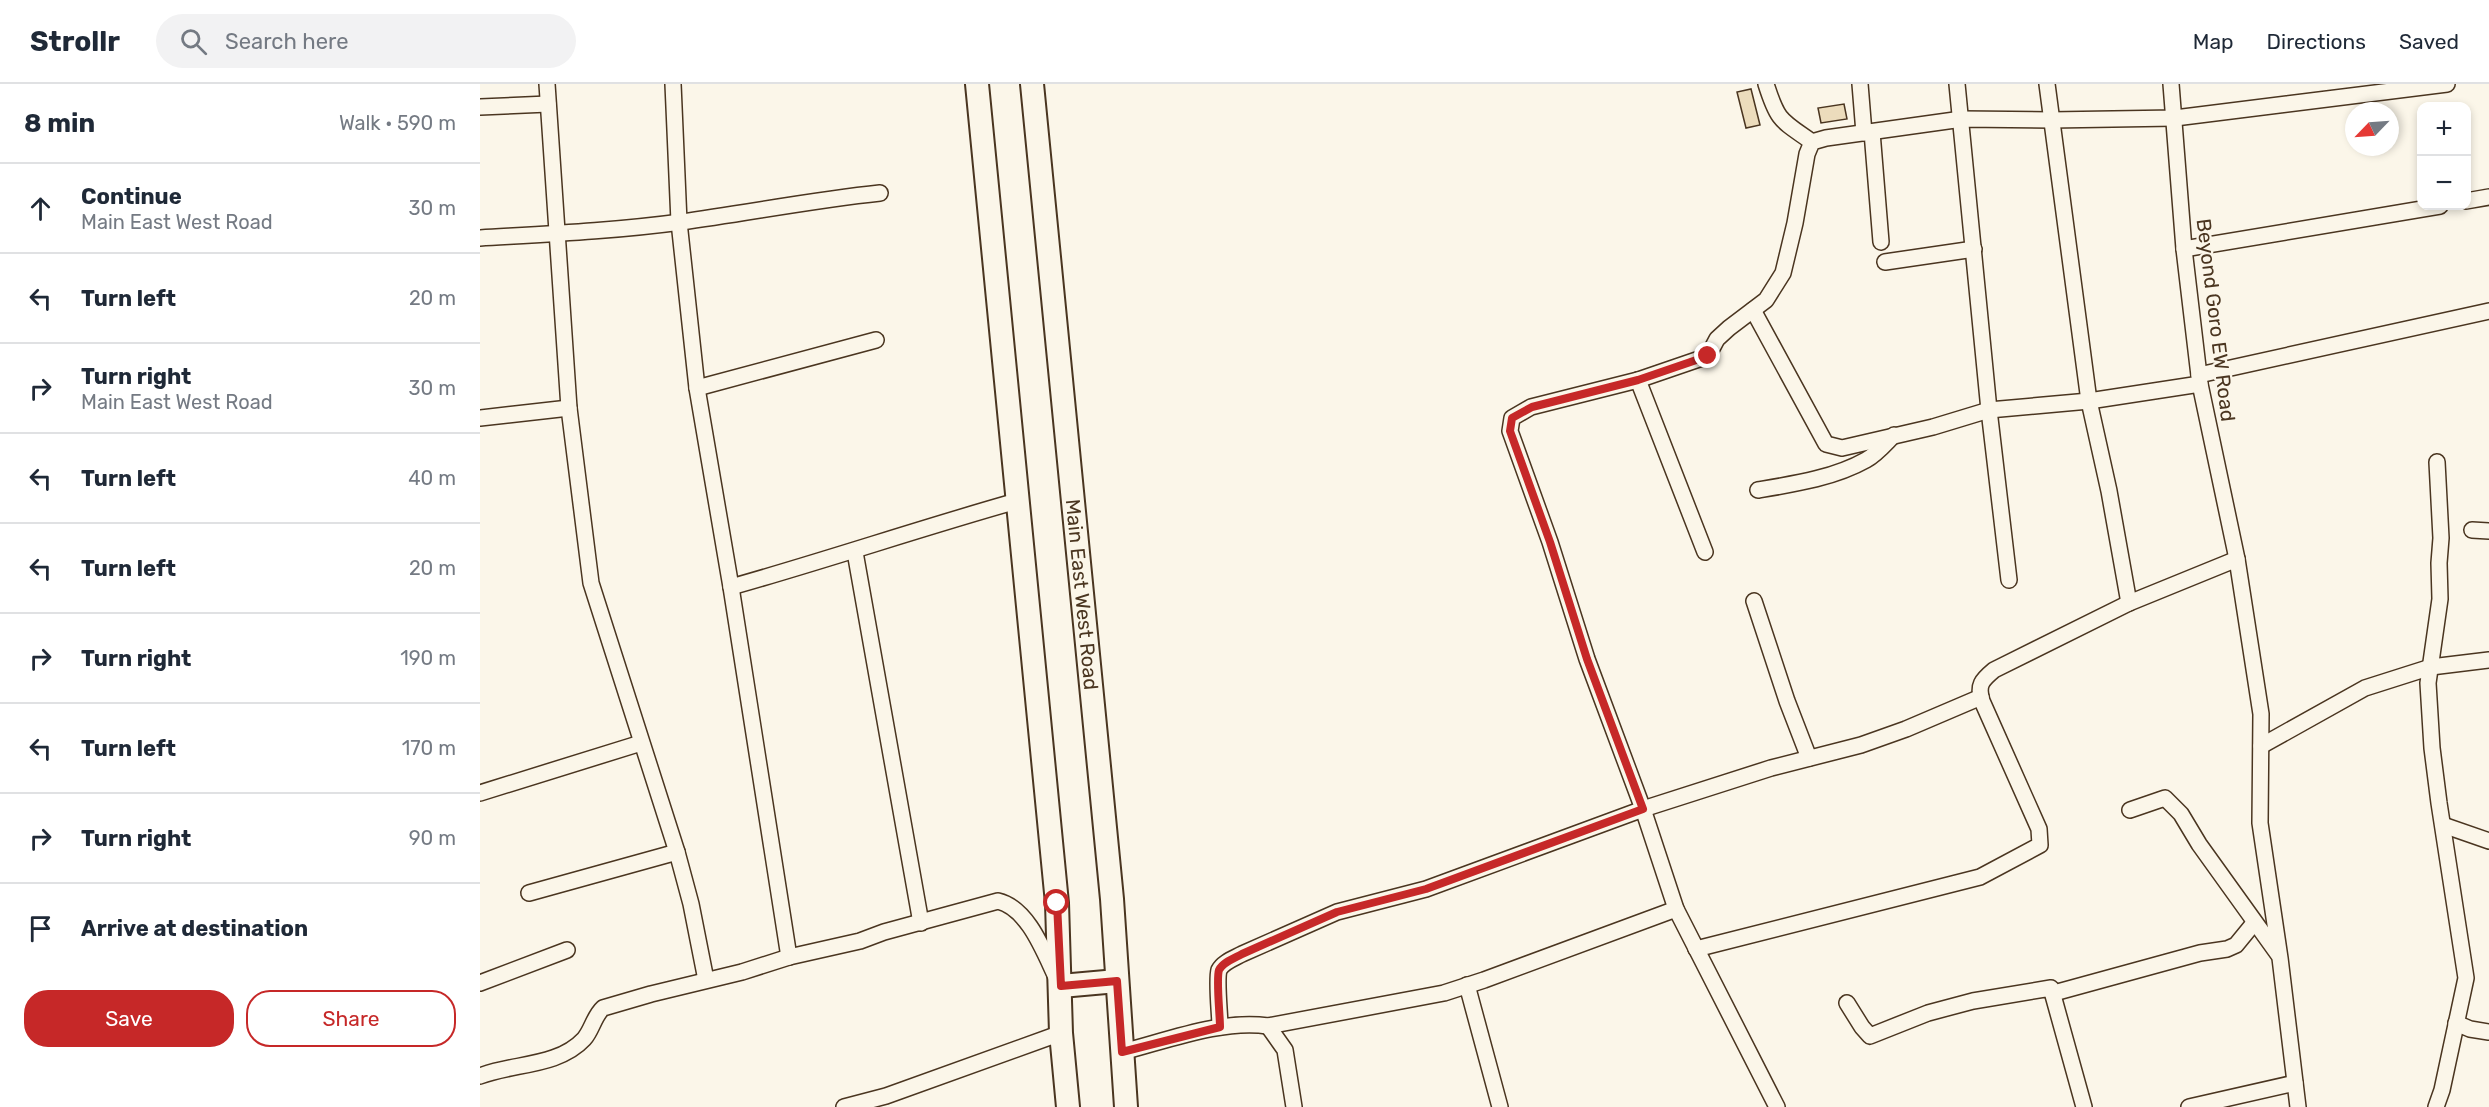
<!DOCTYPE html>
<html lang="en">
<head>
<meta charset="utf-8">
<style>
	:root { --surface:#fff; --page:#f2f2f3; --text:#1f2937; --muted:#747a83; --line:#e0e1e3; --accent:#c62828 }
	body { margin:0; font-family:Rubik,sans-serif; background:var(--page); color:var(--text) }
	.controls { position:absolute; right:18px; top:18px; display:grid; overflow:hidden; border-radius:12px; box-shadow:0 3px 9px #0003 }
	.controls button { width:54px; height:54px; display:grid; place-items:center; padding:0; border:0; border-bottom:2px solid var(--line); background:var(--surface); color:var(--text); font:30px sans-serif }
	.compass { position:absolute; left:1865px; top:18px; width:54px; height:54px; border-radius:50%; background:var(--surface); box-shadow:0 3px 9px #0003; rotate:245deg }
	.stop { position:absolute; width:18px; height:18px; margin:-14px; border:4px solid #c62828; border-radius:50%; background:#fff }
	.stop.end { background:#c62828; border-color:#fff; box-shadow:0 2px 6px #0008 }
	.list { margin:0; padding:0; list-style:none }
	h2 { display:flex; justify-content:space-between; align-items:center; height:78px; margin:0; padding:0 24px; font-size:26px }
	h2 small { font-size:20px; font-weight:400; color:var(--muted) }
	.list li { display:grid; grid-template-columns:39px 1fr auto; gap:18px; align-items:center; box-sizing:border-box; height:90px; padding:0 24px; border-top:2px solid var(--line) }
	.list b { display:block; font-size:22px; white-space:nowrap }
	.list p { margin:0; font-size:20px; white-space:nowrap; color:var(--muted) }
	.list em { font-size:20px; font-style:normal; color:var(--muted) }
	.actions { display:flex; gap:12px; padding:18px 24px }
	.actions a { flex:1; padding:14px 0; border:2px solid var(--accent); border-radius:24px; text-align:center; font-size:21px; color:var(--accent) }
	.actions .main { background:var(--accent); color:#fff }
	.icon { flex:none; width:33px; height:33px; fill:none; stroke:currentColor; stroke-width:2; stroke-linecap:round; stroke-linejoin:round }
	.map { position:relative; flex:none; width:2009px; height:1023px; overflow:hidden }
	header { display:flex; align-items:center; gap:36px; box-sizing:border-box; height:84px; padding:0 30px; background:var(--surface); border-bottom:2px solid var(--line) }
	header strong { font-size:28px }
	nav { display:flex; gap:33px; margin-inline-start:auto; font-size:21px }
	.search { width:420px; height:54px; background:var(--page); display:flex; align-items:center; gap:15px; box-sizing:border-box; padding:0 21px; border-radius:33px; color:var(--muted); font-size:22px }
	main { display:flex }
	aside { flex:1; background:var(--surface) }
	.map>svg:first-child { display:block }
</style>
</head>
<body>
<header>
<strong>Strollr</strong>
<div class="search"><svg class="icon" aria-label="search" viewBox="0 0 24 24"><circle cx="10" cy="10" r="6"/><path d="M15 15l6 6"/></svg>Search here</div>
<nav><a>Map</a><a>Directions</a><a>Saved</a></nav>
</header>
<main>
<aside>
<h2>8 min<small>Walk · 590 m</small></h2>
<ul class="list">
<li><svg class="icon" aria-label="ahead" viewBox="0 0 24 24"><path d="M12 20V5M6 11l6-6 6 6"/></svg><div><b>Continue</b><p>Main East West Road</p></div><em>30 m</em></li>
<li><svg class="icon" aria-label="left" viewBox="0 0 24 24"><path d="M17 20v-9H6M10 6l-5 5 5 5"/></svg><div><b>Turn left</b></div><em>20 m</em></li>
<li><svg class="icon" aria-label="right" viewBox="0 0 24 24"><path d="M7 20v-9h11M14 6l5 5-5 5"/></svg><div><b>Turn right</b><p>Main East West Road</p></div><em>30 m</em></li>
<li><svg class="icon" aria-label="left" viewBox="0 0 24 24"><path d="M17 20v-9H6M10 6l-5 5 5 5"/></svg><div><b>Turn left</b></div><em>40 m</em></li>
<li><svg class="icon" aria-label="left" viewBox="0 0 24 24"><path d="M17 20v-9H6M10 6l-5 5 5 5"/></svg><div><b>Turn left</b></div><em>20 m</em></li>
<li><svg class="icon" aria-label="right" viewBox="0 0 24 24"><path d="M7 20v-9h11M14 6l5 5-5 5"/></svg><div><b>Turn right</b></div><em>190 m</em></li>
<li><svg class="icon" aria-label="left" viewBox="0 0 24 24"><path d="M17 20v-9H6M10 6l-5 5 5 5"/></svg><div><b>Turn left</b></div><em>170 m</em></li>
<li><svg class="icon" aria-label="right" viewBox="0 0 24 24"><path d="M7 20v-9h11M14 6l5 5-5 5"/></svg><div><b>Turn right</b></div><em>90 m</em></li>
<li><svg class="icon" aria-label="arrive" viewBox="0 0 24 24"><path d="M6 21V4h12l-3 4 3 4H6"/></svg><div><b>Arrive at destination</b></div></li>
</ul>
<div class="actions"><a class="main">Save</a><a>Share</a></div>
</aside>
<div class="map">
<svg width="2009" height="1023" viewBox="0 0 2009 1023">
	<rect width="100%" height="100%" fill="#fbf6e9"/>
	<!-- building -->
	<g fill="#ecdcbc" stroke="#4a3520" stroke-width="1.5">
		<path d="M 1271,5 L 1280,41 L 1266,44 L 1257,8 Z"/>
		<path d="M 1364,20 L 1367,35 L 1341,39 L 1338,24 Z"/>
	</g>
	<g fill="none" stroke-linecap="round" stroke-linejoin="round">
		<defs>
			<g id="minor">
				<path d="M 67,0 L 89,324 L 111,499 L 197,768 L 211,820 L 226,896"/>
				<path d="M 193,0 L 199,138 L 217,304 L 251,503 L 309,873"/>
				<path d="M 1286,0 C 1298,38 1301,36 1332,58"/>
				<path d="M 1380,0 L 1384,49"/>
				<path d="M 1477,0 L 1509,326 L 1529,496"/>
				<path d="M 1567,0 L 1609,317 L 1629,407 L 1649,519"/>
				<path d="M 1691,0 L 1704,165 L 1720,300 L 1757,475 L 1781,630 L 1780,739 L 1800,874 L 1818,1023"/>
				<path d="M 0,23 L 68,20"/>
				<path d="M 1392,48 L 1401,158"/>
				<path d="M 1986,117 L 2009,113"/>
				<path d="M 0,154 C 67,150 134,147 201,138 C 267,129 333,116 400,109"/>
				<path d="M 1704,165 L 1960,122"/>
				<path d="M 1405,178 L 1494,165"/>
				<path d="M 1273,226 L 1346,360 L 1362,364 L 1453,343 L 1509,326 L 1609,317 L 1720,300"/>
				<path d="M 1719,291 L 2009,227"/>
				<path d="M 1158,296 L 1225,468"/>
				<path d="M 217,304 L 396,256"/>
				<path d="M 0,334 L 89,324"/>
				<path d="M 1278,406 C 1314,400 1354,394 1386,376 C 1397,370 1405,360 1414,351"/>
				<path d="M 1992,446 L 2009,447"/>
				<path d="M 375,468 L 441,839"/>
				<path d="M 251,503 C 347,476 441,444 537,417"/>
				<path d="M 1274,517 L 1307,617 L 1329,674"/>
				<path d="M 1781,662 L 1885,604 L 1951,583 L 2009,576"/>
				<path d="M 0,709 L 161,659"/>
				<path d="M 1650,726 L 1685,714 L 1701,730 L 1719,760 L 1798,870"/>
				<path d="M 1963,741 L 2009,757"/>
				<path d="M 49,809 L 197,768"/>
				<path d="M 1216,865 L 1500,793 L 1560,761 L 1559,745 L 1502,617 C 1497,601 1502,596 1514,586 L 1649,519 L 1757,475"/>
				<path d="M 0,899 L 87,866"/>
				<path d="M 987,901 L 1020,1023"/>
				<path d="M 1574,909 L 1720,869 L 1747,865 L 1756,861 L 1774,839"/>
				<path d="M 1367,919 L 1382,943 L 1390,952 L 1448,929 L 1493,917 L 1571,904 L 1604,1023"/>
				<path d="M 1976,939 L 1990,945 L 2009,948"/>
				<path d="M 788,942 L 805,966 L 814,1023"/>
				<path d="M 740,943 C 740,931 736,896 739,886 C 743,878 755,874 762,870 L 857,828 L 946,805 L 1163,725 L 1291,684 L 1381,661 L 1426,645 L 1501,613"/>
				<path d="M 642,968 C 686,957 742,935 788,942 L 964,909 L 1004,896 L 1196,825"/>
				<path d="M 0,992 C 33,979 78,983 104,955 C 112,946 114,932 123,924 L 171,910 L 262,888 L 309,873 L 380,857 L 404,848 L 518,817 C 548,824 564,868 576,893"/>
				<path d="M 364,1023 L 406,1012 L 581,949"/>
				<path d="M 1297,1023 L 1196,825 L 1163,725 L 1107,575 L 1070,458 L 1030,347 L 1032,334 L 1051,323 L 1158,296 L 1228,272 L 1237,255 L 1249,244 L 1286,216 L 1303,189 L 1315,139 L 1327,70 L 1332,58 L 1346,54 L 1482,35 L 1571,36 L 1695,34 L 1967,0"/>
				<path d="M 1709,1023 L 1815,999"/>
				<path d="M 1956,1023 L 1962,1006 L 1986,894 L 1959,719 L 1952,664 L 1948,599 L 1960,515 L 1959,479 L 1961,454 L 1957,378"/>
			</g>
			<g id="primary">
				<path d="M 497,0 L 577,819 L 581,949 L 588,1023"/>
				<path id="s1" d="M 552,0 L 632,815 L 646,1023"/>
				<path d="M 581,902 L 637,897"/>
			</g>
		</defs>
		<!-- minor casing -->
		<use href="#minor" stroke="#4a3520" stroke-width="18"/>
		<!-- primary casing -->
		<use href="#primary" stroke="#4a3520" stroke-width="26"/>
		<!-- minor -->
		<use href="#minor" stroke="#fbf6e9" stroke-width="15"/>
		<!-- primary -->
		<use href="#primary" stroke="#fbf6e9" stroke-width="22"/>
	</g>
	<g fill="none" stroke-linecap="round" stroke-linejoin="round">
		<!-- route -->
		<path stroke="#c62828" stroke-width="8" d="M 577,819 L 581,902 L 637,897 L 642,968 L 740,943 C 740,931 736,895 739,886 C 743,878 755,874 762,870 L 857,828 L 946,805 L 1163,725 L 1107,575 L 1070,458 L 1030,347 L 1032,334 L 1052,323 L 1158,296 L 1228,272"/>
	</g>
	<g text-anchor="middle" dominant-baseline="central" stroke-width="4.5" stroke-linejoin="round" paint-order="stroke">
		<!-- street labels -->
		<g font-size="20" fill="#4a3520" stroke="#fbf6e9">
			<text transform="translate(1736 236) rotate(83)">Beyond Goro EW Road</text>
			<text stroke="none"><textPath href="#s1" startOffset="513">Main East West Road</textPath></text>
		</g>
	</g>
</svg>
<div class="controls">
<button>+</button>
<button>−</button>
</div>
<svg class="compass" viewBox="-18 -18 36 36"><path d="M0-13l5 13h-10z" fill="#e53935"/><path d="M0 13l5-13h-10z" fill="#747a83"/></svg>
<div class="stop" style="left:577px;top:819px"></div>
<div class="stop end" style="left:1228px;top:272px"></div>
</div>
</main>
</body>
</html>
